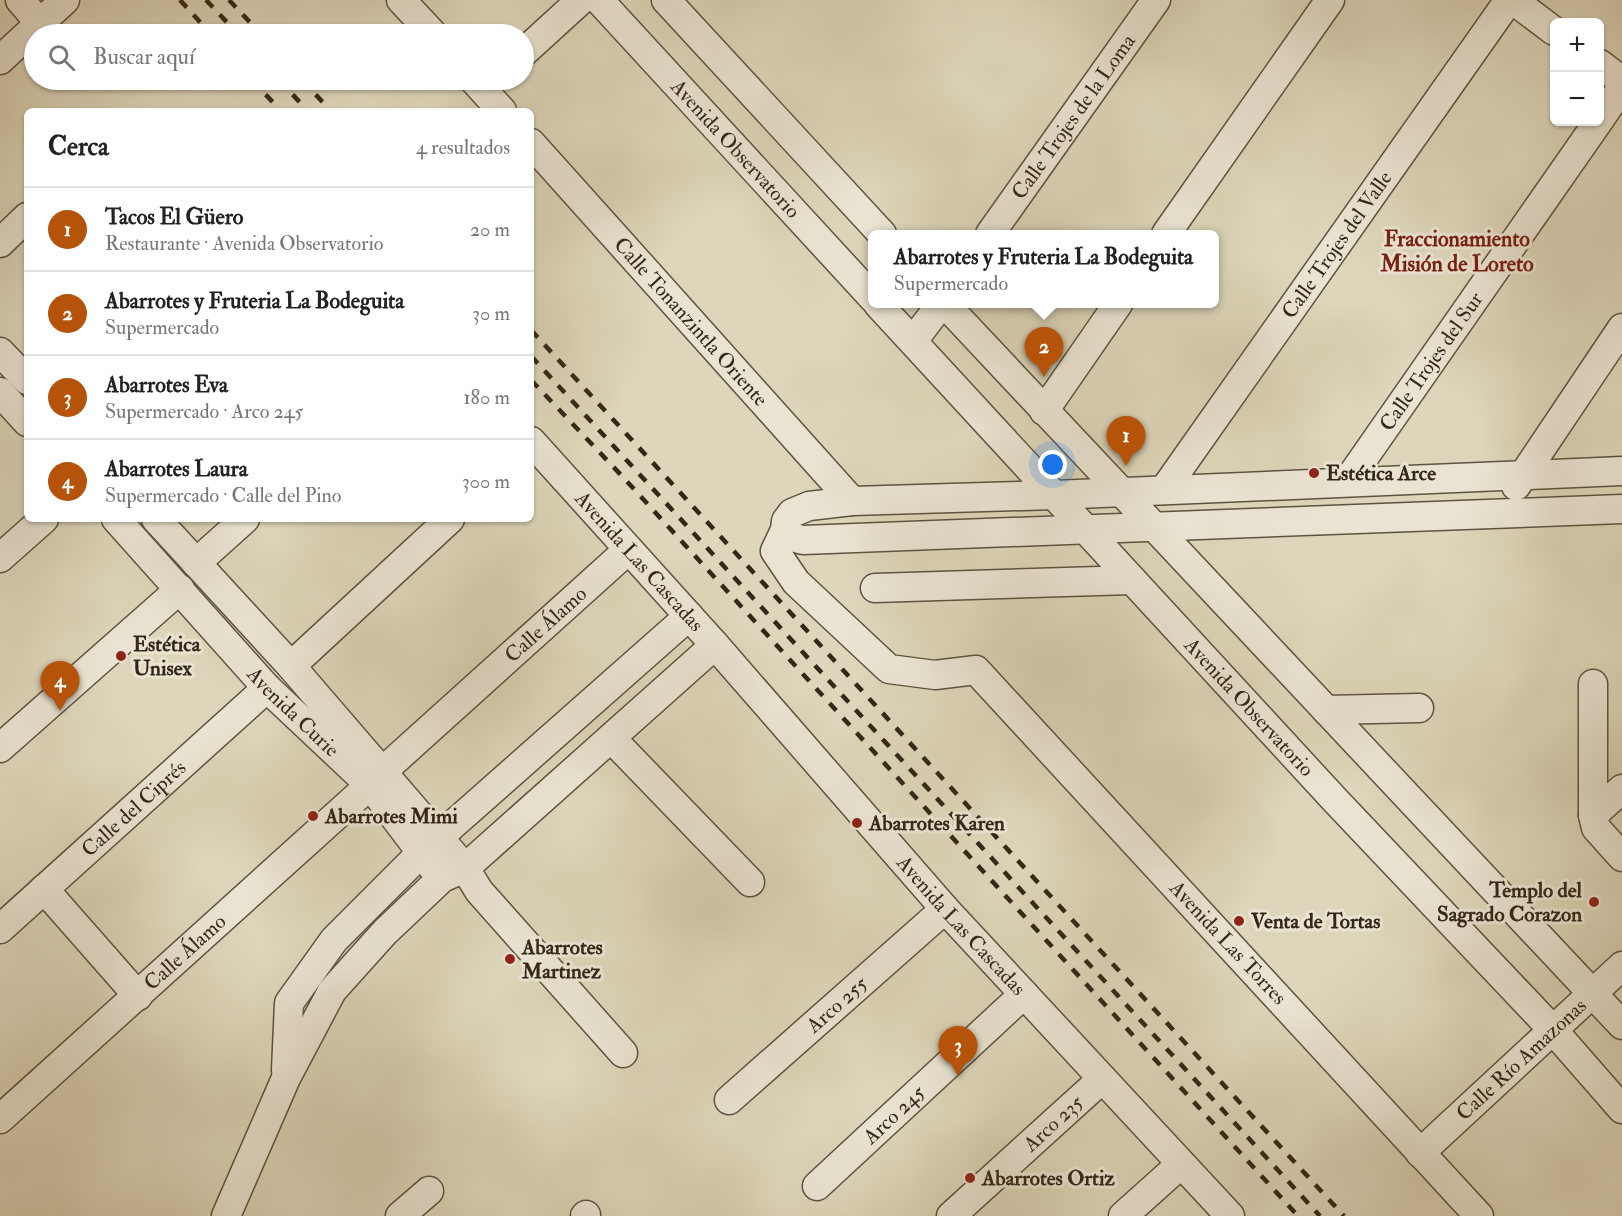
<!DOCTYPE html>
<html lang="es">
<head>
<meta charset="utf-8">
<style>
	:root { --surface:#fff; --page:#f6f6f6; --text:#222; --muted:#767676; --line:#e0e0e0; --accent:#b45309 }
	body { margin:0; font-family:"IM FELL Double Pica",serif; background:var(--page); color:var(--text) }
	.controls { position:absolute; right:18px; top:18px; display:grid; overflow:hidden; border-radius:9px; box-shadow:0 2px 4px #0004 }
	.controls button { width:54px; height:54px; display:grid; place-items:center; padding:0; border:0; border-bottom:2px solid var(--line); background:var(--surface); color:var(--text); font:30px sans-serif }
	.you { position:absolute; left:1053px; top:465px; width:21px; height:21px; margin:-15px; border:4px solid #fff; border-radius:50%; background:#1a73e8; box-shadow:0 0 0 9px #1a73e833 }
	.badge { display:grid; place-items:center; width:39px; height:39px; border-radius:50%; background:var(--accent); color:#fff; font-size:20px; font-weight:700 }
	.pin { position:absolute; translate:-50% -50px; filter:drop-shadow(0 2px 3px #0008) }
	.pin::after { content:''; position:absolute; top:32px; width:21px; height:18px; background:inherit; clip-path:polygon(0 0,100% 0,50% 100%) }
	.popup { position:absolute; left:868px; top:230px; width:351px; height:78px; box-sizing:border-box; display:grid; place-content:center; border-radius:9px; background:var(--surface); filter:drop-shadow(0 2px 4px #0005); font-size:20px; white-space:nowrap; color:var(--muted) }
	.popup b { font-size:22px; color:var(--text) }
	.popup::after { content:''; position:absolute; left:50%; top:100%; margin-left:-12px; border:12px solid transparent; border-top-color:var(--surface) }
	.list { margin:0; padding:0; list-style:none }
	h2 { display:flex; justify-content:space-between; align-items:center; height:78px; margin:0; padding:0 24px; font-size:26px }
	h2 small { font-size:20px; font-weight:400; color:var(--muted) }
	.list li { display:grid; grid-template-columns:39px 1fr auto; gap:18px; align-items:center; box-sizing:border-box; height:84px; padding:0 24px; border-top:2px solid var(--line) }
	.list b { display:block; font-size:22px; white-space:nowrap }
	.list p { margin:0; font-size:20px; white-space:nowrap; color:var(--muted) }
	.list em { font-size:20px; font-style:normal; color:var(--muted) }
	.icon { flex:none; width:33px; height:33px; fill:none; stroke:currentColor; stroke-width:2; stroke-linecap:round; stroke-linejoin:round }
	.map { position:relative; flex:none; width:1622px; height:1216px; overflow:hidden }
	.search { position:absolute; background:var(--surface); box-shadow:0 2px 4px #0004; left:24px; top:24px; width:510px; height:66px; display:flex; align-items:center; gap:15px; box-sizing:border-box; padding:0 21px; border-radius:33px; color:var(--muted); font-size:22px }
	.panel { position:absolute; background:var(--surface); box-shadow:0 2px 4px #0004; left:24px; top:108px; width:510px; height:414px; border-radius:9px }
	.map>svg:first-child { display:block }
</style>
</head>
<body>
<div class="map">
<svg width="1622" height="1216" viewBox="0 0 1622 1216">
	<rect width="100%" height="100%" fill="#ddd6ba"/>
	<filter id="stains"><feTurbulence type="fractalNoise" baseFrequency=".00333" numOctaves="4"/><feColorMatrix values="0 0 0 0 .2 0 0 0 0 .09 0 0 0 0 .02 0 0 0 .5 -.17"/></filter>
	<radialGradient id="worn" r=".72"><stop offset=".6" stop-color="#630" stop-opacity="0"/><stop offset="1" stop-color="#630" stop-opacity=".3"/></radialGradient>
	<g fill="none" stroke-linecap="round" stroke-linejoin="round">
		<defs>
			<g id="minor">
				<path d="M 20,0 L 40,23"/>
				<path d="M 401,0 L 433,34"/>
				<path id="s1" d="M 599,0 L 873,298"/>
				<path d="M 666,0 L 882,234"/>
				<path d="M 1513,0 L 1554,31"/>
				<path d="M 524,52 L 581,0"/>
				<path d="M 0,60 L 65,0"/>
				<path d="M 1600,64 L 1622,81"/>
				<path d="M 474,80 L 502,111"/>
				<path d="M 1600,119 L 1622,87"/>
				<path id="s2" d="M 531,143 L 852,501"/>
				<path id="s3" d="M 990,234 L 1156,0"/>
				<path d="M 1166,234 L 1330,0"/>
				<path d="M 0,243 L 27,217"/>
				<path id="s4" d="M 878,304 L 1335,800 L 1553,1030 L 1622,1109"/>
				<path d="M 945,304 L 1622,1025"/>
				<path d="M 913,341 L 941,304"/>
				<path d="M 0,352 L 27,380"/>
				<path d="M 0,392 L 27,422"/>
				<path d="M 1044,411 L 1118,304"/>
				<path id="s5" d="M 531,441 L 715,645 L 945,909 L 1230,1216"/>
				<path id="s6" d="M 1347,482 L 1598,122"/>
				<path d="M 1516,486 L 1622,328"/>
				<path id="s7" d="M 1164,490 L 1509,0"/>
				<path id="s8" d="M 116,519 L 267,688 L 370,785 L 433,868"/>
				<path d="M 156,519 L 291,666 L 465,868 L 479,891 L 623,1053"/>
				<path d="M 785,530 L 791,537 L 803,540 L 1622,509"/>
				<path d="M 0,558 L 44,519"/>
				<path d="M 196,563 L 245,519"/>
				<path d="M 875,588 L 1132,580"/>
				<path d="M 291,666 L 450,519"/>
				<path d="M 1593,684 L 1593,815 L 1596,828 L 1622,857"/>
				<path d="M 1326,710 L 1419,708"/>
				<path d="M 611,738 L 750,882"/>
				<path d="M 0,748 L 180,589"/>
				<path id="s9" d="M 383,771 L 628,550"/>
				<path d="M 1593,815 L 1622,789"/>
				<path d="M 44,889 L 138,996"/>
				<path id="s10" d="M 0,929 L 267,688"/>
				<path d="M 286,1070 L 289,1003 L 334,940 L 422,852 L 689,616"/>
				<path id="s11" d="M 729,1100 L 945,909"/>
				<path id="s12" d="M 0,1119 L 370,785"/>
				<path id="s13" d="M 1420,1153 L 1622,966"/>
				<path id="s14" d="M 817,1186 L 1024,994"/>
				<path d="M 226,1216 L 286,1078 L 332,991 L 385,932 L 442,878 L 465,868 L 715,645"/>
				<path d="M 400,1216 L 429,1191"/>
				<path d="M 585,1216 L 586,1215"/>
				<path id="s15" d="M 951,1216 L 1102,1079"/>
				<path d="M 1123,1216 L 1181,1164"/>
				<path d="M 1479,1216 L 976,670 L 935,675 L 889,669 L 796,582 L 775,551 L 785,530 L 786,521 L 792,513 L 809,506 L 852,501 L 1054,495 L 1622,471"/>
			</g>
		</defs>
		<!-- minor casing -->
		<use href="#minor" stroke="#5e5340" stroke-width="31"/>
		<!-- minor -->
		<use href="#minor" stroke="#e9e4d2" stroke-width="28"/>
		<!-- rail -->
		<g stroke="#342717" stroke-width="4.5" stroke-dasharray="10 10" stroke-linecap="butt">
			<path d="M 180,0 L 211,34"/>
			<path d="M 206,0 L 238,34"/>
			<path d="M 229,0 L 261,34"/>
			<path d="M 252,80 L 281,111"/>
			<path d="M 279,80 L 308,111"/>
			<path d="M 302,80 L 331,111"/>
			<path d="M 531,330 L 1344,1216"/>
			<path d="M 531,356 L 1320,1216"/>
			<path d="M 531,380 L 622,476 L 1298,1216"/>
		</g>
	</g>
	<!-- markers -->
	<g fill="#8f2418" stroke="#e9e4d2" stroke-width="2">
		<circle cx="1314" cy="473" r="6"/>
		<circle cx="121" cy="656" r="6"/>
		<circle cx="313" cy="816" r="6"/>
		<circle cx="857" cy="823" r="6"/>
		<circle cx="1594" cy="902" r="6"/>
		<circle cx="1239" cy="921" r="6"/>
		<circle cx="510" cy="959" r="6"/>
		<circle cx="970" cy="1178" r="6"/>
	</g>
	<g text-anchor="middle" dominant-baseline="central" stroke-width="6" stroke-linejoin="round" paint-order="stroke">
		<!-- street labels -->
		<g font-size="21" fill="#342717" stroke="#e9e4d2">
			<text stroke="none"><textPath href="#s3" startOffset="144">Calle Trojes de la Loma</textPath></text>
			<text stroke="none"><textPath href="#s1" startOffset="202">Avenida Observatorio</textPath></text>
			<text stroke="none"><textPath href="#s7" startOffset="300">Calle Trojes del Valle</textPath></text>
			<text stroke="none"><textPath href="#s2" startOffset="240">Calle Tonanzintla Oriente</textPath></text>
			<text stroke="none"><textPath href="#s6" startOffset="147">Calle Trojes del Sur</textPath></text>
			<text stroke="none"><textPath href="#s5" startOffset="162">Avenida Las Cascadas</textPath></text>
			<text stroke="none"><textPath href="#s9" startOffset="219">Calle Álamo</textPath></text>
			<text stroke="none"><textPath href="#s4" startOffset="548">Avenida Observatorio</textPath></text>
			<text stroke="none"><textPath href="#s8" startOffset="262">Avenida Curie</textPath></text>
			<text stroke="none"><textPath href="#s10" startOffset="180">Calle del Ciprés</textPath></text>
			<text stroke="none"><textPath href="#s5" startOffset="648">Avenida Las Cascadas</textPath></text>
			<text transform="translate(1228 943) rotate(47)">Avenida Las Torres</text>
			<text stroke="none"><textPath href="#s12" startOffset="249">Calle Álamo</textPath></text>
			<text stroke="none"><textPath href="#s11" startOffset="144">Arco 255</textPath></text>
			<text stroke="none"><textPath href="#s13" startOffset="138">Calle Río Amazonas</textPath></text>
			<text stroke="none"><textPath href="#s14" startOffset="105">Arco 245</textPath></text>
			<text stroke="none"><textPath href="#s15" startOffset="138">Arco 235</textPath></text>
		</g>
		<!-- poi labels -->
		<g font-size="21" font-weight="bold" fill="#342717" stroke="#e9e4d2" text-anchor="start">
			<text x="1326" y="473">Estética Arce</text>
			<text x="133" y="644">Estética<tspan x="133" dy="24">Unisex</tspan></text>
			<text x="325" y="816">Abarrotes Mimi</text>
			<text x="869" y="823">Abarrotes Karen</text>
			<text x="1582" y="890" text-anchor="end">Templo del<tspan x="1582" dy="24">Sagrado Corazon</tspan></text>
			<text x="1251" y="921">Venta de Tortas</text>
			<text x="522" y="947">Abarrotes<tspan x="522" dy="24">Martinez</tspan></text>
			<text x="982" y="1178">Abarrotes Ortiz</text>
		</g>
		<!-- neighbourhood labels -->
		<g font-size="22" font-weight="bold" fill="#7a1f14" stroke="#e9e4d2">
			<text x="1457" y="239">Fraccionamiento<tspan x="1457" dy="25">Misión de Loreto</tspan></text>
		</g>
	</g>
	<rect width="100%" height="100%" filter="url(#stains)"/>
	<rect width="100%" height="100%" fill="url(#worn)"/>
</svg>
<div class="controls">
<button>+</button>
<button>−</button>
</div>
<div class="you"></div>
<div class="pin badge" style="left:1126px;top:466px">1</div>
<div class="pin badge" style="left:1044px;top:377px">2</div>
<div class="popup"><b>Abarrotes y Fruteria La Bodeguita</b>Supermercado</div>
<div class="pin badge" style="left:958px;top:1076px">3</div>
<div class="pin badge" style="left:60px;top:711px">4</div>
<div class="search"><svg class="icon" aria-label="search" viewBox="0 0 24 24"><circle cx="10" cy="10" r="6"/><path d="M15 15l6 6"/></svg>Buscar aquí</div>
<section class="panel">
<h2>Cerca<small>4 resultados</small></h2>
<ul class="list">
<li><span class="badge">1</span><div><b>Tacos El Güero</b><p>Restaurante · Avenida Observatorio</p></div><em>20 m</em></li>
<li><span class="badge">2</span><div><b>Abarrotes y Fruteria La Bodeguita</b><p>Supermercado</p></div><em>30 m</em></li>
<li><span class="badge">3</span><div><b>Abarrotes Eva</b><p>Supermercado · Arco 245</p></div><em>180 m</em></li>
<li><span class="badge">4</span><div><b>Abarrotes Laura</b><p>Supermercado · Calle del Pino</p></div><em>300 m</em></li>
</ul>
</section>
</div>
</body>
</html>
